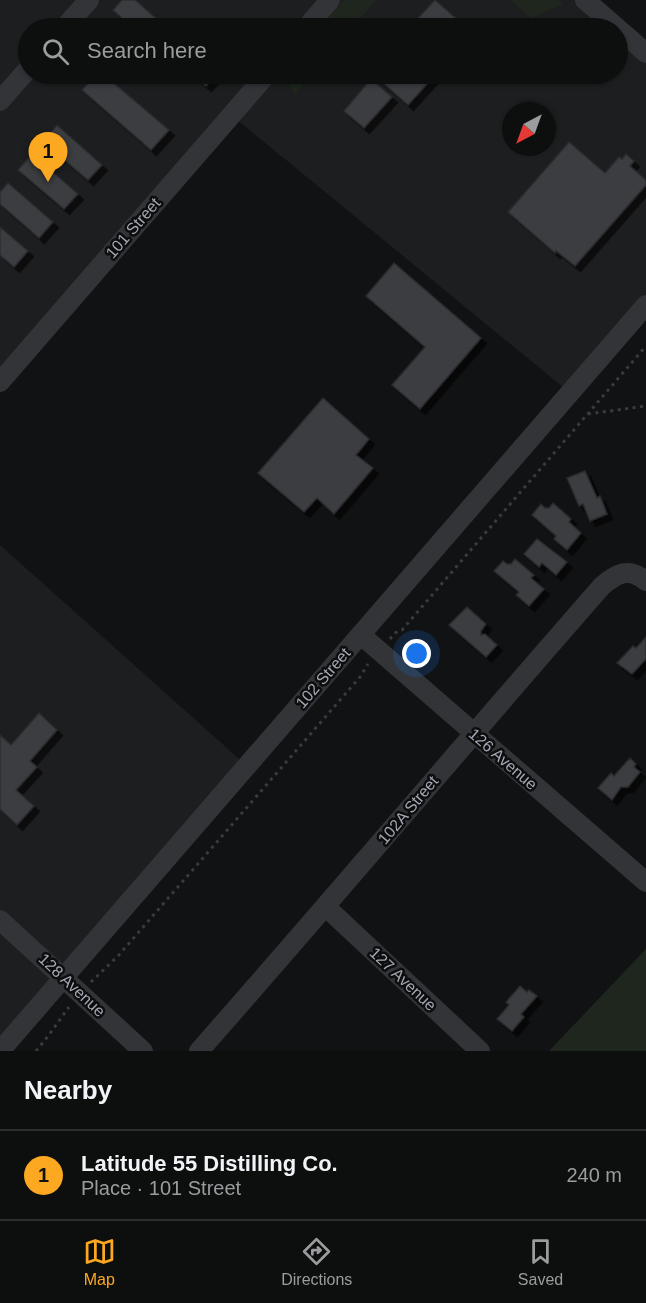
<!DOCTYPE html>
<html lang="en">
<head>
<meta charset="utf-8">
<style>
	:root { --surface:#0d0e0e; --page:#1b1c1c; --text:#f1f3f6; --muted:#9a9c9e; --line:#2d2e2e; --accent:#fca921 }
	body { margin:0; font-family:Helvetica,sans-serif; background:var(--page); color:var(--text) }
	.compass { position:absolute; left:502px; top:102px; width:54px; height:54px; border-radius:50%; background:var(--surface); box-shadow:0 2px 4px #0004; rotate:221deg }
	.you { position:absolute; left:417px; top:654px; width:21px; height:21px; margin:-15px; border:4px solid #fff; border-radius:50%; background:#1a73e8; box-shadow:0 0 0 9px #1a73e833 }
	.badge { display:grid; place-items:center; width:39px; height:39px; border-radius:50%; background:var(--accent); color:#111; font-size:20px; font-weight:700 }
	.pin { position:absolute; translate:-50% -50px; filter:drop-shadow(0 2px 3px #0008) }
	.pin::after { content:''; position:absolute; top:32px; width:21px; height:18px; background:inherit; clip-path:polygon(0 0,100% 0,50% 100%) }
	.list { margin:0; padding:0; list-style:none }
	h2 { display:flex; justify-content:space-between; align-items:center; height:78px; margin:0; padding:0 24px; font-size:26px }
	h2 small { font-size:20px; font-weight:400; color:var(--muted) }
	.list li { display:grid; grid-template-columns:39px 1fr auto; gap:18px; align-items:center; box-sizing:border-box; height:90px; padding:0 24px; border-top:2px solid var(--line) }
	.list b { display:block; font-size:22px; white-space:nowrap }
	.list p { margin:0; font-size:20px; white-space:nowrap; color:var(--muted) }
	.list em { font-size:20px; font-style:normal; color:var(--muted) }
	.icon { flex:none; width:33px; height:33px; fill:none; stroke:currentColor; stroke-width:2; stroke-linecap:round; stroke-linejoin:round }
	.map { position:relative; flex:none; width:646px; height:1051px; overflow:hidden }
	.search { position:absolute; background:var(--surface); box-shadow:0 2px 4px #0004; left:18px; right:18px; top:18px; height:66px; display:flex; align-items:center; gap:15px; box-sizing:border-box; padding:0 21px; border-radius:33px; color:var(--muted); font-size:22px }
	.sheet { height:168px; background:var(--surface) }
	nav { display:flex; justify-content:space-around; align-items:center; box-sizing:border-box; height:84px; border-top:2px solid var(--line); background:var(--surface); font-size:16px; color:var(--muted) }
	nav a { display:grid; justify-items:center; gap:3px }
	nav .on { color:var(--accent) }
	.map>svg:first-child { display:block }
</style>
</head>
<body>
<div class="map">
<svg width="646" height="1051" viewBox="0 0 646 1051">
	<defs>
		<filter id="shadow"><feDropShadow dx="5.5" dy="5.5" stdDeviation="0" flood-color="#0009"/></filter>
	</defs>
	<rect width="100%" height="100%" fill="#111213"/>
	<!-- built -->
	<g fill="#1d1e20" fill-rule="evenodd">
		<path d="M 0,0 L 585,0 L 646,53 L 646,305 L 569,392 L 231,115 L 0,382 ZM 28,28 L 618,28 L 618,74 L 28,74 ZM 511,111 L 547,111 L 547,147 L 511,147 Z"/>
		<path d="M 0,545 L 247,766 L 0,1051 Z"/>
	</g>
	<!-- green -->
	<g fill="#1e261e">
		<path d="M 344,0 L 376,0 L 352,28 L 319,28 Z"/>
		<path d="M 510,0 L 559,0 L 563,4 L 531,18 Z"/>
		<path d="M 282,74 L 313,74 L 295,94 Z"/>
		<path d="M 646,949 L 646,1051 L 549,1051 Z"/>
	</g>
	<!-- building -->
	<g fill="#3b3d41" stroke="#2b2c2f" stroke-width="1.5" filter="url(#shadow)">
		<path d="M 122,0 L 135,0 L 167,28 L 133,28 L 113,10 Z"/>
		<path d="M 435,0 L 467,28 L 409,28 Z"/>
		<path d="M 96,74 L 103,74 L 169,130 L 151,150 L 82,90 Z"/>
		<path d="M 191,74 L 217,74 L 206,86 Z"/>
		<path d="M 373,74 L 436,74 L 408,105 Z"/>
		<path d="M 371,79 L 392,97 L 364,128 L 344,111 Z"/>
		<path d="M 57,125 L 102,165 L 88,180 L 43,142 Z"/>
		<path d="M 569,142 L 605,173 L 619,157 L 622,159 L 626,154 L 634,161 L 630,166 L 646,180 L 646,185 L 575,266 L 556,251 L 555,253 L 508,212 Z"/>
		<path d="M 32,154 L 78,194 L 64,209 L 18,170 Z"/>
		<path d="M 8,183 L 53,222 L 39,238 L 0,204 L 0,192 Z"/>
		<path d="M 0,227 L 28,251 L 14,267 L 0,255 Z"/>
		<path d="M 394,263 L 481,338 L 420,409 L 392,385 L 425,347 L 366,296 Z"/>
		<path d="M 323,398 L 369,439 L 356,455 L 373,468 L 334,514 L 317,498 L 304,512 L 258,473 Z"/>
		<path d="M 585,471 L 597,498 L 600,496 L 607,514 L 590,521 L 583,504 L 579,506 L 567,478 Z"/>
		<path d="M 553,503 L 571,519 L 569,522 L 581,533 L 567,550 L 554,539 L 556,536 L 532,515 L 541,504 L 545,508 L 549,508 Z"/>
		<path d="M 537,539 L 567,562 L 556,575 L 542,563 L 539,567 L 524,554 Z"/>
		<path d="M 515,559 L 534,575 L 531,578 L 544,589 L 529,606 L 516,595 L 519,592 L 494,571 L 503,561 L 507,564 L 511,564 Z"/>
		<path d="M 467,607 L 486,624 L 481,631 L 481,635 L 485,634 L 497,645 L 486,657 L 449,625 Z"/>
		<path d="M 646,637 L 646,659 L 632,674 L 617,663 L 633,646 L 636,648 Z"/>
		<path d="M 39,713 L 57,730 L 30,761 L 37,767 L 16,790 L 34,806 L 17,825 L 0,809 L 0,735 L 11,745 Z"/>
		<path d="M 630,758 L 636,764 L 634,767 L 640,772 L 628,787 L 621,787 L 612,800 L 598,788 L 611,773 L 614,776 Z"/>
		<path d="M 520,986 L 527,992 L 529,990 L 537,996 L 521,1014 L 524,1017 L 512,1031 L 497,1019 L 509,1005 L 506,1002 Z"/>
	</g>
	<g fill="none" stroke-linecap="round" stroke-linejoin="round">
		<!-- path -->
		<g stroke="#383b3f" stroke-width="3" stroke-dasharray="3 4.5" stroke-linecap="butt">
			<path d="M 588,414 L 646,406"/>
			<path d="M 390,639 L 395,633 L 402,630 L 646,346"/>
			<path d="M 91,982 L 118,956 L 360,677 L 368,664"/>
			<path d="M 36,1051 C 48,1037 58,1022 69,1007"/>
		</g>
		<!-- minor -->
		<g stroke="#323438" stroke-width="20">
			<path d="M 585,0 L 646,53"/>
			<path d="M 64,28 L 89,0"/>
			<path d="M 306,28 L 330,0"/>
			<path d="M 0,101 L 28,69"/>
			<path d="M 0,382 L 267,74"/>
			<path d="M 361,635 L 646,882"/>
			<path d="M 326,907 L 480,1051"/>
			<path d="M 0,920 L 143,1051"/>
			<path d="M 0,1051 L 646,305"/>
			<path d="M 199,1051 C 335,897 467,740 602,586 C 617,573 629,567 646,581"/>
		</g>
	</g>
	<g text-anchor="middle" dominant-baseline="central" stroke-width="5" stroke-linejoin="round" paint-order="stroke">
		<!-- street labels -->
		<g font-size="16" fill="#a2a9b5" stroke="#0d0d0e">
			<text transform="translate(133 228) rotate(-49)">101 Street</text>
			<text transform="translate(323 678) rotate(-49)">102 Street</text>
			<text transform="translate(503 759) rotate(41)">126 Avenue</text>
			<text transform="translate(408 810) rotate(-50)">102A Street</text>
			<text transform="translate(403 979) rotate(43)">127 Avenue</text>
			<text transform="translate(72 985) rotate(43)">128 Avenue</text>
		</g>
	</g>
</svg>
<svg class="compass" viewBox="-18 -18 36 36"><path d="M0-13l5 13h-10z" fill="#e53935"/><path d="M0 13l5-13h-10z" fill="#9a9c9e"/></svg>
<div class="you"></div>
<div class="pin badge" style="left:48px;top:182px">1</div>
<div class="search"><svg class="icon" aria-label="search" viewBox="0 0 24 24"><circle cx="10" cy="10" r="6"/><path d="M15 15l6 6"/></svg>Search here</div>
</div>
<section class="sheet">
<h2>Nearby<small></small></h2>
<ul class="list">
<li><span class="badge">1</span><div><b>Latitude 55 Distilling Co.</b><p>Place · 101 Street</p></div><em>240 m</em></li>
</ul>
</section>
<nav>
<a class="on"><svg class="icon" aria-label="map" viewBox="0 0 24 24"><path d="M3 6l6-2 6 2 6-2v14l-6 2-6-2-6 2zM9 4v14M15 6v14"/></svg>Map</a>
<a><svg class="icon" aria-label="directions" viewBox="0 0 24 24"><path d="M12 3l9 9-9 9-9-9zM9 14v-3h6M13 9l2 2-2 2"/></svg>Directions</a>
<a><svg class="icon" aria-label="saved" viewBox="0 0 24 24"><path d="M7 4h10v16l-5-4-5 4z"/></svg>Saved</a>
</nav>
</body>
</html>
